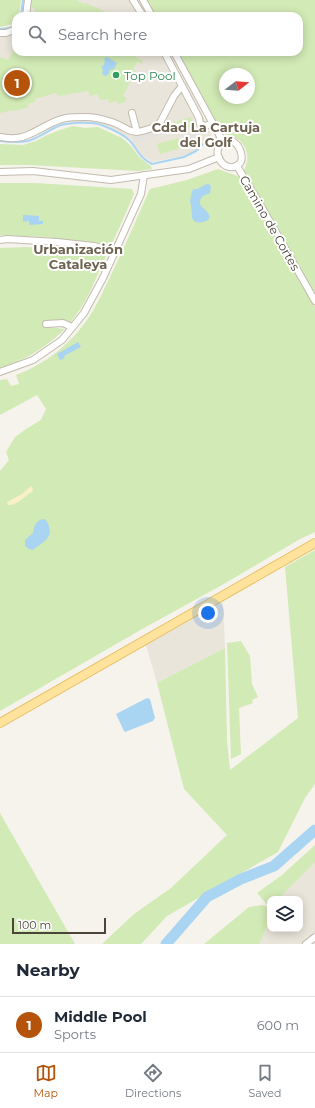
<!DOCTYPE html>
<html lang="en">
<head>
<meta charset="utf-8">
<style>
	:root { --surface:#fff; --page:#f6f6f7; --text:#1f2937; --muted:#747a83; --line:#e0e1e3; --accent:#b45309 }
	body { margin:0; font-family:Montserrat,sans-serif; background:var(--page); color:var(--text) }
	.controls { position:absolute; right:12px; bottom:12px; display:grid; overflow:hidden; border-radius:8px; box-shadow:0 2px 10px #0003 }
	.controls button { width:36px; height:36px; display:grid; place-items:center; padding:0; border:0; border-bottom:1px solid var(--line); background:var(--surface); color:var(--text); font:20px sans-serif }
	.compass { position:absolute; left:219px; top:68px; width:36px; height:36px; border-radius:50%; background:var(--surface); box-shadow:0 2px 10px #0003; rotate:73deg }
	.scale { position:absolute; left:12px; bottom:10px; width:94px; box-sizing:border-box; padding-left:4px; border:2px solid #4b4439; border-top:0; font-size:11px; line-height:14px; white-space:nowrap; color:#4b4439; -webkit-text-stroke:3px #fff; paint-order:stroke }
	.you { position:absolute; left:208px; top:613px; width:14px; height:14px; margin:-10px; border:3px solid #fff; border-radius:50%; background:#1a73e8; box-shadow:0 0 0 6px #1a73e833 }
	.badge { display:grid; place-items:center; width:26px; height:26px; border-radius:50%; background:var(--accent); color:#fff; font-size:13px; font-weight:700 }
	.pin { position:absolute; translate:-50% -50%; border:2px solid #fff; box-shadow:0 1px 4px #0006 }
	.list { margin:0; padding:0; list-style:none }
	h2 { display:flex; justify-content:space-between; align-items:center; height:52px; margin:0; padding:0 16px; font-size:17px }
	h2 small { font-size:13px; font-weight:400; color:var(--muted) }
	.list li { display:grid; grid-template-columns:26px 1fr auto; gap:12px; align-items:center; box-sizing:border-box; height:56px; padding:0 16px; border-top:1px solid var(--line) }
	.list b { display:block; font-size:15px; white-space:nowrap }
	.list p { margin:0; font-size:13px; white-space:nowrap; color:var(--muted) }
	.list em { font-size:13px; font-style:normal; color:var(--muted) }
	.icon { flex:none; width:22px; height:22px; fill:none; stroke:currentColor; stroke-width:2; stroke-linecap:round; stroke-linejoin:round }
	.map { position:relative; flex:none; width:315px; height:944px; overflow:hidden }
	.search { position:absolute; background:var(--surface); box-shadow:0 2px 10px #0003; left:12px; right:12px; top:12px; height:44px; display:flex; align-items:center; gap:10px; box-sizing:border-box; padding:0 14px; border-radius:12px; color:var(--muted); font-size:15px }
	.sheet { height:108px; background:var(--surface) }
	nav { display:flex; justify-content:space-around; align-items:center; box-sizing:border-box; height:56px; border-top:1px solid var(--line); background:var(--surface); font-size:11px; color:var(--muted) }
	nav a { display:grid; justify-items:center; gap:2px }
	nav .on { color:var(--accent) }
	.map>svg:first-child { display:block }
</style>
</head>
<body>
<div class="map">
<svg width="315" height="944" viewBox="0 0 315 944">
	<rect width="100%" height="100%" fill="#f6f3ec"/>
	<!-- residential -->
	<g fill="#eae5da">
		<path d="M 24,0 L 138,0 L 147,16 L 22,16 Z"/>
		<path d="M 16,24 L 16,52 L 169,52 L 195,100 L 204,118 L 212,137 L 204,141 L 195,150 L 184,156 L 152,162 L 140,154 L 131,139 L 102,124 L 80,122 L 67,122 L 55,126 L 41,134 L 28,139 L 12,142 L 0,140 L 0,30 L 8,30 Z"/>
		<path d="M 223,602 L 225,648 L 157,683 L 146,645 Z"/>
		<path d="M 315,862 L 315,944 L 259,944 L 268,925 L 270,907 L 270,929 L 300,929 L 300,899 L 278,899 Z"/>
	</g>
	<!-- green -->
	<g fill="#d2eab5" fill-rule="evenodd">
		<path d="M 0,0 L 21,0 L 19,16 L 16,16 L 16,21 L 13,24 L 0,27 Z"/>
		<path d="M 30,0 L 76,0 L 84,4 L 86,3 L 108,13 L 106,16 L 35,16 L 35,10 L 29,3 Z"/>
		<path d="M 145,0 L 315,0 L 315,296 L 244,170 C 249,160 249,150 240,141 C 238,139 235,137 232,136 C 227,134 226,136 221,132 L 175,52 L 299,52 L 299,16 L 154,16 ZM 225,74 L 249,74 L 249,98 L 225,98 Z"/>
		<path d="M 14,50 L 20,53 L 21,52 L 107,52 L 106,54 L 111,57 L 115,52 L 128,52 L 143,61 L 142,64 L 137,62 L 133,70 L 136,71 L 124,94 L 122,95 L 126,98 L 125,102 L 118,104 L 116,101 L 109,103 L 108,99 L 101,100 L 97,94 L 90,96 L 88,91 L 58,96 L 56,93 L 35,99 L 35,102 L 28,104 L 29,107 L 14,111 L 14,110 L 0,113 L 0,58 L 1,57 L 8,60 Z"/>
		<path d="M 191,117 L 193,126 L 175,132 L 172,123 Z"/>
		<path d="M 73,126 L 85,128 L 98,127 L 122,138 L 131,146 L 140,158 L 151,166 L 152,169 L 138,171 L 29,165 L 0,165 L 0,144 L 23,145 L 36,141 L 45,136 L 60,130 Z"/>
		<path d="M 178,138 L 181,148 L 160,154 L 157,144 Z"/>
		<path d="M 218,169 L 240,177 L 315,307 L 315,532 L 300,539 L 222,585 L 144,628 L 0,711 L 0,471 L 9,460 L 6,452 L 15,437 L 26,429 L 41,420 L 46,409 L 37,395 L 0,415 L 0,380 L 7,379 L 11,386 L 19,384 L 16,375 C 43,365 67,347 84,324 C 94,311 101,296 108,281 C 123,251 136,220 150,189 L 187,180 Z"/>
		<path d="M 0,183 L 35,183 L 132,189 L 134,194 L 112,244 L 109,245 L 47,237 L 0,235 Z"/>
		<path d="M 28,247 L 106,256 L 90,292 L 81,308 L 70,323 C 61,320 52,319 44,321 L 47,327 L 65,329 C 46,347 26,360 0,368 L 0,248 Z"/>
		<path d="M 315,550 L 315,784 L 305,798 L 278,852 L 167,916 L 141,944 L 102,944 L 134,914 L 171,888 L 227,835 L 184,789 L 157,683 L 225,648 L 227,741 L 230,770 L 298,718 L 285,567 Z"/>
		<path d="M 241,641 L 250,656 L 252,684 L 258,697 L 252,700 L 253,703 L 239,708 L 241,754 L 231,759 L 227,643 Z"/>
		<path d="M 0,813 L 75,944 L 0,944 Z"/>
		<path d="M 315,845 L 315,862 L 278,899 L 270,899 L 268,925 L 259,944 L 204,944 L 249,907 L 262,905 L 269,907 L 257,893 L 282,875 Z"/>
	</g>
	<!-- sand -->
	<path fill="#f9efc9" d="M 31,486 L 33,489 L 32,492 L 30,493 C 24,497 16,506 8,505 L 7,502 L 9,501 L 22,494 Z"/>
	<!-- parking -->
	<g fill="#e5e3e0">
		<path d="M 167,126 L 169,132 L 134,143 L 132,136 Z"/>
		<path d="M 197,127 L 201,140 L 190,147 L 185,135 L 191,133 L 190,129 Z"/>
	</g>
	<!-- water -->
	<g fill="#a9d4f2">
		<path d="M 107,57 L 117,63 L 114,69 L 110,70 L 108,75 L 105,76 L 102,74 L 103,70 L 101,66 L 103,66 L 105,62 L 104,59 Z"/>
		<path d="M 208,184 L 211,186 L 210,193 L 203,196 C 195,205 204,207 208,213 C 214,222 200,223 195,222 L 192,218 L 191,205 L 190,201 L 192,191 L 194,189 L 198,189 L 204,185 Z"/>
		<path d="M 23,215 L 39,216 L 39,221 L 43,221 L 43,224 L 29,225 L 29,221 L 23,222 Z"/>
		<path d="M 78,342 L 81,347 L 64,356 L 65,358 L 60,360 L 57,354 Z"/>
		<path d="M 44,519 C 47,521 48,523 49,527 C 53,539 41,543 33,550 L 29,549 L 25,546 L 25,540 L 33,533 C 34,526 36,520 44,519 Z"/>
		<path d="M 147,698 L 150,699 L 155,718 L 153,721 L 125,732 L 124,731 L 116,714 Z"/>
	</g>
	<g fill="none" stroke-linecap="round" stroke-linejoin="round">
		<!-- stream -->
		<g stroke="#a9d4f2" stroke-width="2">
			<path d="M 21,16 L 23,0"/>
			<path d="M 0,29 L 11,28 L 16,24"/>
			<path d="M 0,141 C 9,142 18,143 28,141 C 38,138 46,132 56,127 C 66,122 94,121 104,126 C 112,129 126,136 131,142 C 139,152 139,157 152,164 L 184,157 L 196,151 L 205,142 L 215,138"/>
		</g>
		<!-- river -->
		<path stroke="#a9d4f2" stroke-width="11" d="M 166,944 L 207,897 L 241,879 L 274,866 L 315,830"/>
		<defs>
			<g id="minor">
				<path d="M 133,0 L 143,16"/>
				<path d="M 143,0 L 152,16"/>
				<path d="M 26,16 L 28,0"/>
				<path d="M 0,33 L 6,33 L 16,29"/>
				<path d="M 164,52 L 199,118 L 200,124 L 205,126 L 213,123"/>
				<path d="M 174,52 L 223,142"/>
				<path d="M 132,113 L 137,132"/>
				<path d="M 0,137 C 10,139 20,139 30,134 C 42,129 53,120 66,118 C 72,117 79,117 85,117 C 94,117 103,119 112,122 C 129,128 129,136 149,129 C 154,127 158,126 161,121 L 174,96 L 182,86"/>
				<path d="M 228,141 C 230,141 232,141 234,142 C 240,146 245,159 239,164 C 225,177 205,147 228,141 Z"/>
				<path d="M 237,166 L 261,206 L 315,301"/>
				<path d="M 0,172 L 33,171 L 111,180 L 189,169 L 219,157"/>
				<path d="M 0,240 L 7,239 L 57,242 L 94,246 L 115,252"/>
				<path d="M 46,324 L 63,323 L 72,327"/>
				<path d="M 0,372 L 33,360 L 62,340 L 84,313 L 103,278 L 141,194 L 144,175"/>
				<path d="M 306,944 L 315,937"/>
			</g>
			<path id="major" d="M 0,723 L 315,543"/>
		</defs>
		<!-- minor casing -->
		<use href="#minor" stroke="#c2bbae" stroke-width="8"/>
		<!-- major casing -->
		<use href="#major" stroke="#e6c16a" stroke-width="10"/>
		<!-- minor -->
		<use href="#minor" stroke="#fff" stroke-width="6"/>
		<!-- major -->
		<use href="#major" stroke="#ffe39c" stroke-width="8"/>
	</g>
	<!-- markers -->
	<circle fill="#2e9e5b" stroke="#fff" stroke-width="1.5" cx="116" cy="75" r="4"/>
	<g text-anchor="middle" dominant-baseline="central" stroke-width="4" stroke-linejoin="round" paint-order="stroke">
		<!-- leisure labels -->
		<g font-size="12" fill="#27864d" stroke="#fff" text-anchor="start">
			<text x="124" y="75">Top Pool</text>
		</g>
		<!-- street labels -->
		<g font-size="12" fill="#4b4439" stroke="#fff">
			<text transform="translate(270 223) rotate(60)">Camino de Cortes</text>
		</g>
		<!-- neighbourhood labels -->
		<g font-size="13" font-weight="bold" fill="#6e6250" stroke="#fff">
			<text x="206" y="127">Cdad La Cartuja<tspan x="206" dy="15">del Golf</tspan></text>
			<text x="78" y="249">Urbanización<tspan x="78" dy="15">Cataleya</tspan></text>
		</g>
	</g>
</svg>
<div class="controls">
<button><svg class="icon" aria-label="layers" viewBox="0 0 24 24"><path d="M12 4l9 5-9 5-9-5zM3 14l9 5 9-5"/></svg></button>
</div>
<svg class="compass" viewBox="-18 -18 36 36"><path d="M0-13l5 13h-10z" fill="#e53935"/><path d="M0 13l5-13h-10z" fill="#747a83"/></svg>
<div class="scale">100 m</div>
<div class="you"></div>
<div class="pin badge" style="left:17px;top:83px">1</div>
<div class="search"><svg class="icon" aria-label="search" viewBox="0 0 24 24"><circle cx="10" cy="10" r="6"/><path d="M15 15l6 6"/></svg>Search here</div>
</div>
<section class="sheet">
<h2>Nearby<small></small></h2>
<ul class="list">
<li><span class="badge">1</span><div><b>Middle Pool</b><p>Sports</p></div><em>600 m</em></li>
</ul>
</section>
<nav>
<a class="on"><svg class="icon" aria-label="map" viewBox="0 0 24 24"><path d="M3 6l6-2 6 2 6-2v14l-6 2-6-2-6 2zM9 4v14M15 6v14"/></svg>Map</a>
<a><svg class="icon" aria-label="directions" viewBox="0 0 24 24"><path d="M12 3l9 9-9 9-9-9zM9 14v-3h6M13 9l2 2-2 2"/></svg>Directions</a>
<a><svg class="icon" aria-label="saved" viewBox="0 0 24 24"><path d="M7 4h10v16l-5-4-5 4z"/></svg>Saved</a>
</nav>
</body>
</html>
